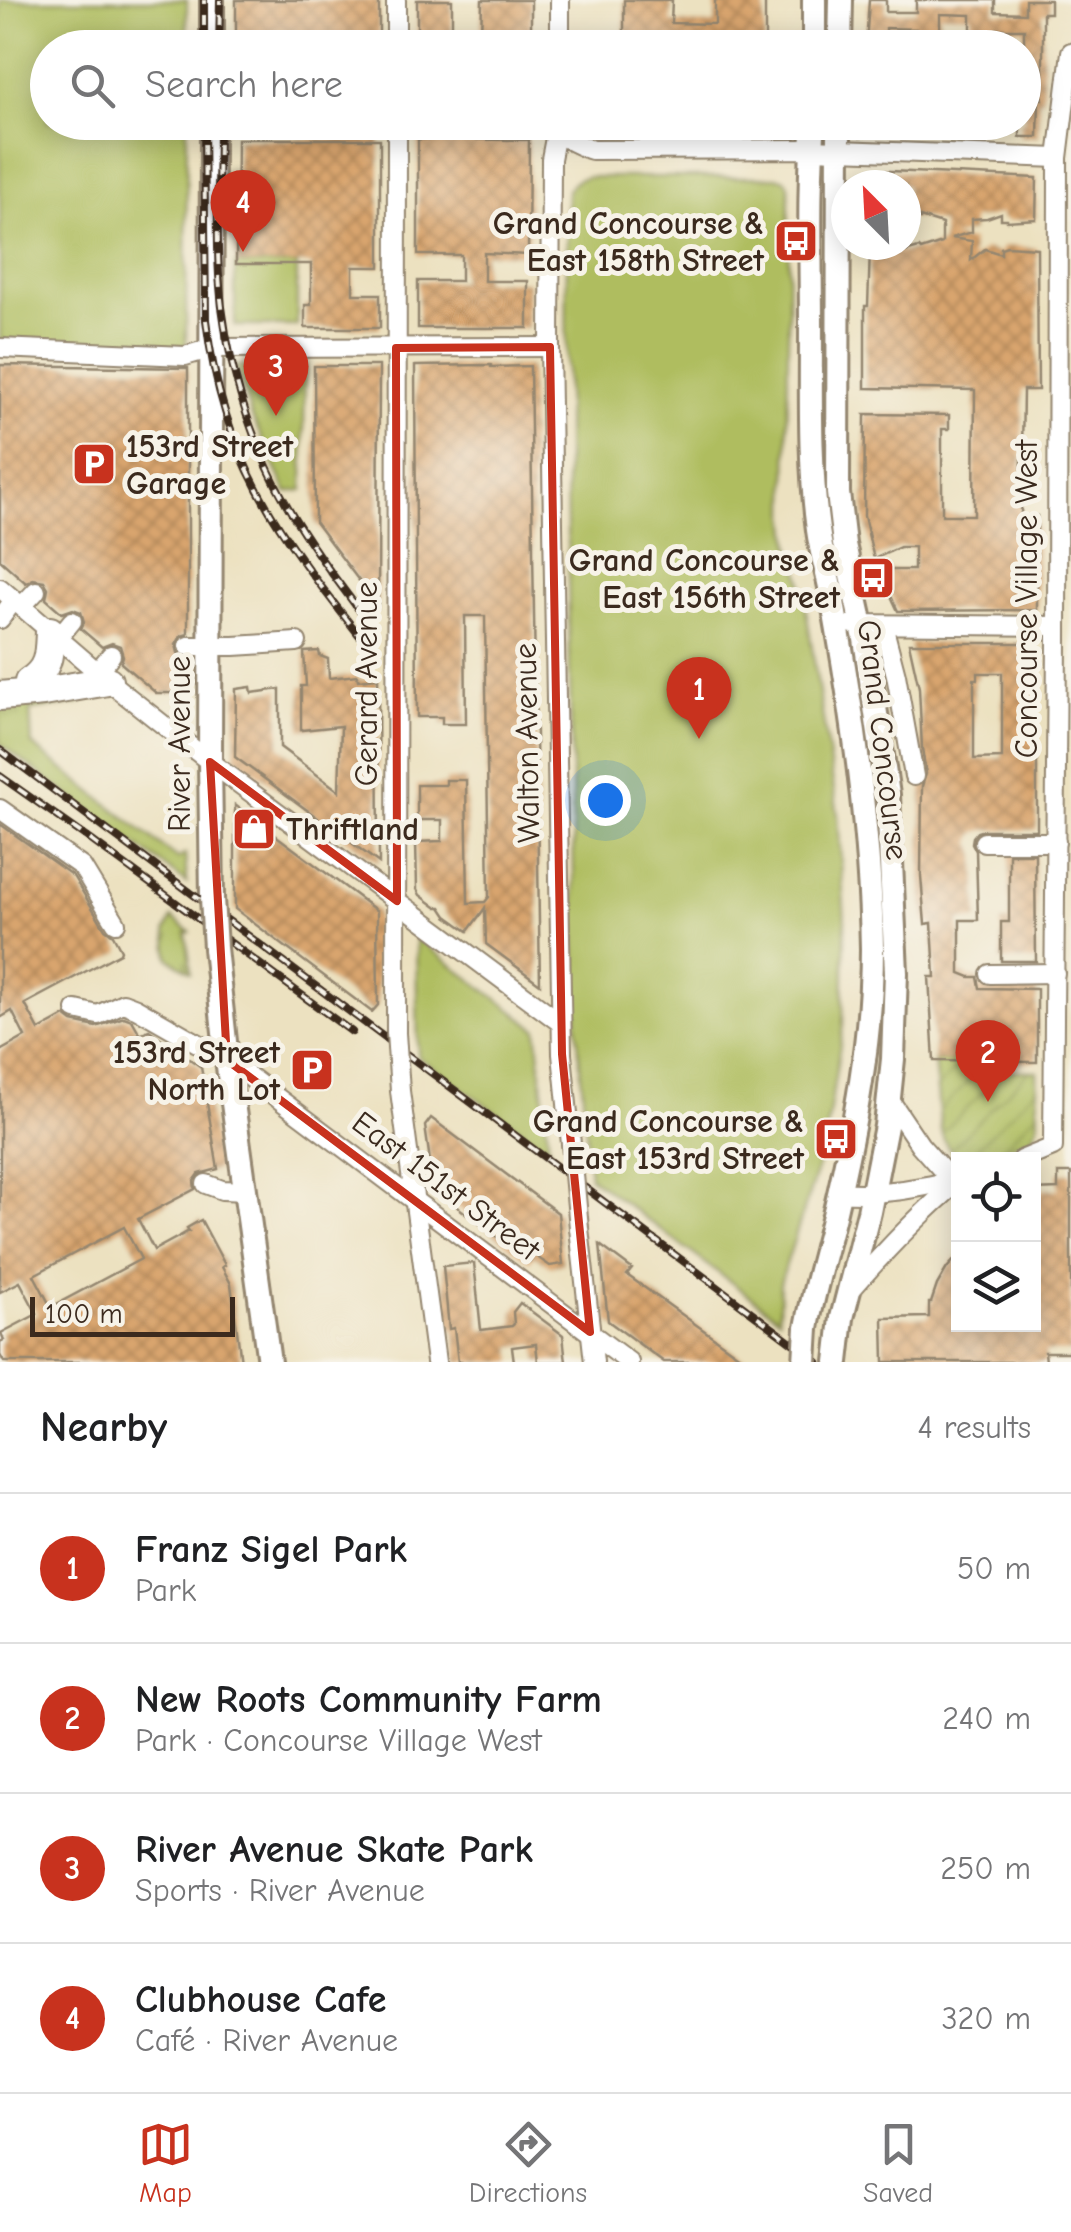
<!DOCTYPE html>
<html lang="en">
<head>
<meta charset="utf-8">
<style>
	:root { --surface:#fff; --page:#f2f2f2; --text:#202124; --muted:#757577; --line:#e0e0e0; --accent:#c8321e }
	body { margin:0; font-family:"Comic Neue",sans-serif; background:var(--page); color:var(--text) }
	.controls { position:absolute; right:30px; bottom:30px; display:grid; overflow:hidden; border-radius:0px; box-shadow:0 5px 25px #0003 }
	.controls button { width:90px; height:90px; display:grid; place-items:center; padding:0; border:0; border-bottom:2px solid var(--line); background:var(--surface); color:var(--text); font:50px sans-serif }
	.compass { position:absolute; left:831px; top:170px; width:90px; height:90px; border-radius:50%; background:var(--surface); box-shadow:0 5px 25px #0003; rotate:336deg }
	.scale { position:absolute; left:30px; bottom:25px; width:205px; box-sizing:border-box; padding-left:10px; border:5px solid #3b2a1e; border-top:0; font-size:28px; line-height:35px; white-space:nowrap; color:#3b2a1e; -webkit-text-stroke:8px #f7f3e8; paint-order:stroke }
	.you { position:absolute; left:605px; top:800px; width:35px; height:35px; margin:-25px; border:8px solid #fff; border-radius:50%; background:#1a73e8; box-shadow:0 0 0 15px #1a73e833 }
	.badge { display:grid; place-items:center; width:65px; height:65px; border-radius:50%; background:var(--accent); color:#fff; font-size:32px; font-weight:700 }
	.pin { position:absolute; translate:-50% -82px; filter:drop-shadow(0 2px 5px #0008) }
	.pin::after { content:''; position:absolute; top:52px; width:35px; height:30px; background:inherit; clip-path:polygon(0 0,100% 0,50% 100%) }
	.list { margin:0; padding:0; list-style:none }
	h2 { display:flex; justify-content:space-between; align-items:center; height:130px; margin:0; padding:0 40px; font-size:42px }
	h2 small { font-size:32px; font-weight:400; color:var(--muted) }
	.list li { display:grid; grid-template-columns:65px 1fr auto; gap:30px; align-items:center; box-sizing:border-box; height:150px; padding:0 40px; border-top:2px solid var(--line) }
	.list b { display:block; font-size:38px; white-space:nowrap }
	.list p { margin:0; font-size:32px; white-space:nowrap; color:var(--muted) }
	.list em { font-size:32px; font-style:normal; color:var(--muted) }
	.icon { flex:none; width:55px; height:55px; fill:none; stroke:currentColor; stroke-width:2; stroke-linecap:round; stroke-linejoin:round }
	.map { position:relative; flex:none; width:1071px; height:1362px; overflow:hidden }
	.search { position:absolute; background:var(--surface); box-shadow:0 5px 25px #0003; left:30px; right:30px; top:30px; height:110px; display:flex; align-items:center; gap:25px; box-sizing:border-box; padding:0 35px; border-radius:55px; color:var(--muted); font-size:38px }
	.sheet { height:730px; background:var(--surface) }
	nav { display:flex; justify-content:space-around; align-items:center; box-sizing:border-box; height:140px; border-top:2px solid var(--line); background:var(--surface); font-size:28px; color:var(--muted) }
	nav a { display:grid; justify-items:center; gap:5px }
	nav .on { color:var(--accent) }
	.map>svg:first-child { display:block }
</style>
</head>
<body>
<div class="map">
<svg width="1071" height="1362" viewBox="0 0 1071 1362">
	<defs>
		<pattern id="grass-tufts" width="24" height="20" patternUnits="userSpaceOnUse" patternTransform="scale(2.5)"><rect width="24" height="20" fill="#afbd5f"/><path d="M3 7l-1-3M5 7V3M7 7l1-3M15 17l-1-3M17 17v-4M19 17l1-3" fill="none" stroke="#909a4e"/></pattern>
		<pattern id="garden-furrows" width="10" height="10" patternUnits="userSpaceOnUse" patternTransform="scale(2.5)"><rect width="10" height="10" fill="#afbd5f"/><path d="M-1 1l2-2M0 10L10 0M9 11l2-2" fill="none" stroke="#909a4e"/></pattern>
		<pattern id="building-cross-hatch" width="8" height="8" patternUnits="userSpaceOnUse" patternTransform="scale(2.5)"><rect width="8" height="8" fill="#d9a56e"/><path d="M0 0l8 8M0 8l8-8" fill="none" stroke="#b1875a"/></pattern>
	</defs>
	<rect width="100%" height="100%" fill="#f7f3e8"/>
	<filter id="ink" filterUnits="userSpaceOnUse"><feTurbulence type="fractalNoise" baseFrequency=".01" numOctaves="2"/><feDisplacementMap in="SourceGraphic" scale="20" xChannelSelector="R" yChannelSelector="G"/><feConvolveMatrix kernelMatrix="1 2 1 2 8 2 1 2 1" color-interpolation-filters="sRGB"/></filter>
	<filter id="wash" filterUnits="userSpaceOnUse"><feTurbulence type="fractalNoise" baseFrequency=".0048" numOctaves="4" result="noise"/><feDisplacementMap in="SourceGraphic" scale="40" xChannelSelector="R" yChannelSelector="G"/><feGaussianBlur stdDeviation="2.25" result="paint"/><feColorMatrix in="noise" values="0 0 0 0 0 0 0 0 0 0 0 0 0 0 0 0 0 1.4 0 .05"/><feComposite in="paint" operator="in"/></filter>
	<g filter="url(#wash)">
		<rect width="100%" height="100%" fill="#ece1c0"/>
		<!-- grass -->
		<g fill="url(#grass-tufts)" stroke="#75743e" stroke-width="2.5">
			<path d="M 0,683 L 87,697 L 80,703 L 30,710 L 32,745 L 178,859 L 185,854 L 187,883 L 0,744 Z"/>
			<path d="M 172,918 L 190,932 L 186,933 L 191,972 L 169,958 L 166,931 Z"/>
		</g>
		<!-- park -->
		<g fill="#afbd5f" stroke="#75743e" stroke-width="2.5">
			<path d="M 0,0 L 187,0 L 187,47 L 48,48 L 48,122 L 187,123 L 186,352 L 0,340 Z"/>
			<path d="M 587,177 L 777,177 L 786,180 L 789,185 L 787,516 L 791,546 L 801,577 L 838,815 L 845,922 L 843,1026 L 824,1148 L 780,1283 L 779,1318 L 590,1177 L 577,1029 L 566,477 L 567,193 C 571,182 577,179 587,177 Z"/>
			<rect x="235" y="264" width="62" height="62"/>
			<path d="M 236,366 L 305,366 L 303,490 L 287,492 L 251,415 Z"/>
			<path d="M 416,938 L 537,1029 L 549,1149 L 418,1057 Z"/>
		</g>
		<!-- garden -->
		<path fill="url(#garden-furrows)" stroke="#75743e" stroke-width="2.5" d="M 934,1061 L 990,1061 L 991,1070 L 1037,1071 L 1038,1125 L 1033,1137 C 1023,1142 1012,1145 1001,1149 C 976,1158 949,1166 941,1131 Z"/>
		<g id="blocks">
			<!-- building -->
			<g fill="url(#building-cross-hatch)" fill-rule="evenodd">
				<rect x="236" y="0" width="143" height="48"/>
				<path d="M 417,0 L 452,0 L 452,42 L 417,41 Z"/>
				<path d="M 482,0 L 531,0 L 531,42 L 481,39 Z"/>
				<path d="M 624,0 L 672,0 L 671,23 L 715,24 L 715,0 L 765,0 L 765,48 L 624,48 Z"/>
				<path d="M 869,0 L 886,0 L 886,12 L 916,12 L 916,0 L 995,0 L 995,12 L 1025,13 L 1025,0 L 1050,0 L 1050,13 L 1043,13 L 1043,83 L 1042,99 L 1039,99 L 1038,137 L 1020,137 L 1020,122 L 1024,122 L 1024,29 L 996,29 L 996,45 L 971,44 L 971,15 L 940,14 L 940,44 L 916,44 L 916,29 L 886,28 L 886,45 L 866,45 Z"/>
				<path d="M 237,139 L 380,139 L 380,267 L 353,267 L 353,294 L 380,294 L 380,328 L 305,328 L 305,305 L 311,305 L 311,264 L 236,264 Z"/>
				<path d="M 418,139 L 529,140 L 528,255 L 484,253 L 484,281 L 528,281 L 528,328 L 418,328 L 418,281 L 461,281 L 461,255 L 418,255 Z"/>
				<path d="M 869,170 L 1037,178 L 1036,219 L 1007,221 L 1007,219 L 1001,219 L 1001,213 L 987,218 L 972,219 L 972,232 L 951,238 L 972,241 L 971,260 L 985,249 L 1001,254 L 1001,248 L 1007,246 L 1037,248 L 1038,390 L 1023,390 L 1021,516 L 1037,516 L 1037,610 L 898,611 L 879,570 L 914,570 L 914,547 L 900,547 L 874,559 L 864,516 L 865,414 L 949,415 L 949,429 L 942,429 L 942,515 L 974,515 L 975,390 L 865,388 L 865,306 L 868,306 L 870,250 L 905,252 L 919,248 L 921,250 L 942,243 L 942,224 L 920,217 L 920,219 L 906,216 L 906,185 L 869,185 Z"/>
				<path d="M 0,365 L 188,368 L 188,634 L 181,636 L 176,645 L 178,653 L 187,658 L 187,680 L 173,693 L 156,693 L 121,663 L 123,656 L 120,646 L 112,643 L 102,647 L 81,629 L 84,622 L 81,612 L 73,609 L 62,613 L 46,599 L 48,588 L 44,581 L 33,579 L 26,583 L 0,560 Z"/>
				<path d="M 491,365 L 491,367 L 530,366 L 540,984 L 486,944 L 485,908 L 468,931 L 447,916 L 441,907 L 436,907 L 420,895 L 417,889 L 416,842 L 442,841 L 442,820 L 417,820 L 417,785 L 446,785 L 446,780 L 466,780 L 468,903 L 485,902 L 489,897 L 485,616 L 465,616 L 466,724 L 442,724 L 442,717 L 417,717 L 415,366 Z"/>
				<path d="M 314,366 L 379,366 L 378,606 L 315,522 Z"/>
				<path d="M 909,643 L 1033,643 L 1034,758 L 1037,758 L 1037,830 L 984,830 L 977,832 L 973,837 L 972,843 L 976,851 L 978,920 L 960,920 L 960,973 L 970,977 L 978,977 L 980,988 L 1037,989 L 1037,1062 L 934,1061 L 929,977 L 935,977 L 932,923 L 925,924 L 921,876 L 922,786 L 926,774 L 922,748 L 919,688 ZM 978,673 L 1002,673 L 1002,758 L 974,759 L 974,679 L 978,679 Z"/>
				<path d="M 319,651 L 320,656 L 328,659 L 329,678 L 357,675 L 358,680 L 378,678 L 379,863 L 235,757 L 236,689 L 251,687 L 252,693 L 280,689 L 280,747 L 339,791 L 341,726 L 301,730 L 301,686 L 306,686 L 304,652 Z"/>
				<path d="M 235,805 L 377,911 L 378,1005 L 372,1012 L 235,909 Z"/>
				<path d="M 0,824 L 73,876 L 105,929 L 113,935 L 121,950 L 120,953 L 25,1004 L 39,1030 L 65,1016 L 73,1022 L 96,1027 L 124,1017 L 132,1020 L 140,1034 L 149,1030 L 201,1067 L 218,1169 L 199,1174 L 194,1181 L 195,1189 L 138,1219 L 154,1250 L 189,1231 L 187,1228 L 201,1220 L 225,1265 L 222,1267 L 231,1284 L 241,1362 L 4,1362 L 0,1355 L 0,1342 L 4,1340 L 1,1333 L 37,1314 L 20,1282 L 0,1292 L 0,1051 L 25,1037 L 12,1011 L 0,1018 ZM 124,1227 L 141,1259 L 51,1307 L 34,1275 Z"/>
				<path d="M 1009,854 L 1035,854 L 1036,961 L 1001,961 L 1001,922 L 1009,922 Z"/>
				<path d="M 431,1118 L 558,1213 L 563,1264 L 550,1266 L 534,1255 L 530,1262 L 434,1189 L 425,1126 Z"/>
				<path d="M 1058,1173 L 1071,1173 L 1071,1352 L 1045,1352 L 1046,1362 L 884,1362 L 883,1318 L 929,1317 L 929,1303 L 931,1303 L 937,1285 L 947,1268 L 958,1256 L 958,1324 L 1034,1324 L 1034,1190 L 1058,1189 Z"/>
				<path d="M 600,1245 L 632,1269 L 627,1275 L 748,1362 L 664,1362 L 608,1321 Z"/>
				<path d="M 474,1263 L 481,1330 L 512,1326 L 514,1324 L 513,1312 L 520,1303 L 563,1335 L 566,1362 L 538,1362 L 536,1344 L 512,1347 L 514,1362 L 458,1362 L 454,1328 L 449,1329 L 443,1266 Z"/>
			</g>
		</g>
	</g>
	<g filter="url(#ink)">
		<use href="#blocks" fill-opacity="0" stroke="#94866f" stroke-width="2.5"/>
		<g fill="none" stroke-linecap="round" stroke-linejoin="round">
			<defs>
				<g id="minor">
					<path d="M 396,0 L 396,48"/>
					<path d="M 560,48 L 560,0"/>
					<path d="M 403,122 L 533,123 C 554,129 571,144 592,150 L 812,149 L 1058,158"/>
					<path d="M 558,122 L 551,159 L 550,347 L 562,1054 L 573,1164"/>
					<path d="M 212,124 L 392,122"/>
					<path d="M 0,348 L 185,356 L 212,348 L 550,347"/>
					<path d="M 0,588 L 108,681 L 210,762 L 561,1023"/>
					<path d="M 22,606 L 36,591"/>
					<path d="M 0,619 L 14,600"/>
					<path d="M 852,624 L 1057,626"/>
					<path d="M 883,625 L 896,675 L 914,776"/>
					<path d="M 58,638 L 72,621"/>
					<path d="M 188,646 L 234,646 L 297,642"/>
					<path d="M 98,671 L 111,655"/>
					<path d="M 0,809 L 82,867 L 116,923"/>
					<path d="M 984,842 L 1056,842"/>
					<path d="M 990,974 L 1055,973"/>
					<path d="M 76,1010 L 98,1015 L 123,1003 L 136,1008 L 227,1060 L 629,1362"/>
					<path d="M 396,1033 L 397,122"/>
					<path d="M 400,1091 L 436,1362"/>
					<path d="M 889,1099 L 920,1145 L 952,1181"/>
					<path d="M 1021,1160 L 1053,1147 L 1057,640 L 1058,158 L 1071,52"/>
					<path d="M 206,1184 L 222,1190 L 246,1191"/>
					<path d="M 839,1192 C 879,1196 918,1188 957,1180"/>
					<path d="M 579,1228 L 594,1362"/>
					<path d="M 849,1292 C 883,1253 918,1215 958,1182"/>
				</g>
				<g id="major">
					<path d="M 212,0 L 212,48"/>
					<path d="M 814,48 L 814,0"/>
					<path d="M 840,48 L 841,0"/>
					<path d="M 212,122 L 210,762 L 212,898"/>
					<path d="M 215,948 L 227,1060 L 269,1362"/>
					<path d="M 807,1328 C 814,1288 826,1250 835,1211 C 855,1126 872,1037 872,949 C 870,831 853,713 832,597 C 828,575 821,553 818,530 C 809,463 811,394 811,326 C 811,259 808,190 814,122"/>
					<path d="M 837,1362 L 842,1318 L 869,1212 L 886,1126 L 893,1059 L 896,973 L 888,795 L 865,639 L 844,544 L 838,493 L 839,122"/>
				</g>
				<g id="highway">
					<path d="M 29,682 C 50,669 49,653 50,631"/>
					<path d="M 0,696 L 43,692 L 108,681"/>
				</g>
			</defs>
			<!-- minor casing -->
			<use href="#minor" stroke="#94866f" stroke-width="22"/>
			<!-- major casing -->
			<use href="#major" stroke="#94866f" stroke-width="28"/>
			<!-- highway casing -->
			<use href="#highway" stroke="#94866f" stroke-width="32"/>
			<!-- minor -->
			<use href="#minor" stroke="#fff" stroke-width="18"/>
			<!-- major -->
			<use href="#major" stroke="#fff" stroke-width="22"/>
			<!-- highway -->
			<use href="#highway" stroke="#fff" stroke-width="28"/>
			<defs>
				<g id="rail">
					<path d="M 204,48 L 204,0"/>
					<path d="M 219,48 L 220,0"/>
					<path d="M 204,122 L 206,320 C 223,458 275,529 359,635"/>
					<path d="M 219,122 C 219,173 216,225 219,275 C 224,355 248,438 288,507 C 312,549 342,587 371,626"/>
					<path d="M 0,750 L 818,1362"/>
					<path d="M 0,776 L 91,840 L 352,1032"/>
				</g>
			</defs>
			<!-- rail casing -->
			<use href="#rail" stroke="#3b2a1e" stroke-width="8"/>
			<!-- rail -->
			<use href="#rail" stroke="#f7f3e8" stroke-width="4" stroke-dasharray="11" stroke-linecap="butt"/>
			<defs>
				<g id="minor-bridge">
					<path d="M 396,1033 L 400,1091"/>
					<path d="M 573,1164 L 579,1228"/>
				</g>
				<g id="major-bridge">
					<path d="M 212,898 L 215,948"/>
					<path d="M 805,1362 L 807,1328"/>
				</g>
			</defs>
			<!-- minor-bridge casing -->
			<use href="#minor-bridge" stroke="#94866f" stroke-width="22" stroke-linecap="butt"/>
			<!-- major-bridge casing -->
			<use href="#major-bridge" stroke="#94866f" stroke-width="28" stroke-linecap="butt"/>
			<!-- minor-bridge -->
			<use href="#minor-bridge" stroke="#fff" stroke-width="18"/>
			<!-- major-bridge -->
			<use href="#major-bridge" stroke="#fff" stroke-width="22"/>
		</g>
	</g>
	<!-- marked area -->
	<path fill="none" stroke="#c8321e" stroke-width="8" stroke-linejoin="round" d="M 550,347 L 562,1054 L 590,1332 L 227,1060 L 210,762 L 397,901 L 396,348 Z"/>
	<!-- icons -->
	<defs>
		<symbol id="bus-square" viewBox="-11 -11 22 22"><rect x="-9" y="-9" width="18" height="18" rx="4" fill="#c8321e" stroke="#f7f3e8"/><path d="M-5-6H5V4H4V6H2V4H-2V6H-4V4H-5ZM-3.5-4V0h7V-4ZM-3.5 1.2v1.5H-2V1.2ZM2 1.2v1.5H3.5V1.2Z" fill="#fff"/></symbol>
		<symbol id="parking-square" viewBox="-11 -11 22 22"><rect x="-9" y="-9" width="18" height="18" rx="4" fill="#c8321e" stroke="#f7f3e8"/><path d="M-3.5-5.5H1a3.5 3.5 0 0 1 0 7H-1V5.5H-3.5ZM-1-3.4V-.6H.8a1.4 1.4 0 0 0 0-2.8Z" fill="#fff"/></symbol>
		<symbol id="shop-square" viewBox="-11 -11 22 22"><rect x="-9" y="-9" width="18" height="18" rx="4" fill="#c8321e" stroke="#f7f3e8"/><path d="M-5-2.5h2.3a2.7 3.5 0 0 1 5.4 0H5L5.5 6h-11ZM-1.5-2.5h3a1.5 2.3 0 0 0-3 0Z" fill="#fff"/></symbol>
	</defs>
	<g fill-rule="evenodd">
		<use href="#bus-square" x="771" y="216" width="50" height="50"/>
		<use href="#parking-square" x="69" y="439" width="50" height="50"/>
		<use href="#bus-square" x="848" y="553" width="50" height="50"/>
		<use href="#shop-square" x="229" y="804" width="50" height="50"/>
		<use href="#parking-square" x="287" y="1045" width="50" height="50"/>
		<use href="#bus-square" x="811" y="1114" width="50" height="50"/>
	</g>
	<g text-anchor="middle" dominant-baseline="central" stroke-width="10" stroke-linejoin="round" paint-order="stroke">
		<!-- poi labels -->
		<g font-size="32" font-weight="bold" fill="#3b2a1e" stroke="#f7f3e8" text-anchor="end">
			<text x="764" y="223">Grand Concourse &amp;<tspan x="764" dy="37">East 158th Street</tspan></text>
			<text x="126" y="446" text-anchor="start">153rd Street<tspan x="126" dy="37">Garage</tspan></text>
			<text x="840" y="560">Grand Concourse &amp;<tspan x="840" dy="37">East 156th Street</tspan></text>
			<text x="286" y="829" text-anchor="start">Thriftland</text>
			<text x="280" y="1052">153rd Street<tspan x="280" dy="37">North Lot</tspan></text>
			<text x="804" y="1121">Grand Concourse &amp;<tspan x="804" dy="37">East 153rd Street</tspan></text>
		</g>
		<!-- street labels -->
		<g font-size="32" fill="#3b2a1e" stroke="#f7f3e8">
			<text transform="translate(1026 599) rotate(-90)">Concourse Village West</text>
			<text transform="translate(366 684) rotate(-90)">Gerard Avenue</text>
			<text transform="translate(883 740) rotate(83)">Grand Concourse</text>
			<text transform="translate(527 743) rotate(-91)">Walton Avenue</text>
			<text transform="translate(179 744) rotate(-90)">River Avenue</text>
			<text transform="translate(446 1186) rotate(37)">East 151st Street</text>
		</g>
	</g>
</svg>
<div class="controls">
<button><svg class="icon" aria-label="locate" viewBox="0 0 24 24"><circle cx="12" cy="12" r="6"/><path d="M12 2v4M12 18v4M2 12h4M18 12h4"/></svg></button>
<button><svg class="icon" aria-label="layers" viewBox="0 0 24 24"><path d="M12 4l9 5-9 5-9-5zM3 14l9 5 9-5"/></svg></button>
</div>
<svg class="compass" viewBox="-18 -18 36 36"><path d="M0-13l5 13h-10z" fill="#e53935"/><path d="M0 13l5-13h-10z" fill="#757577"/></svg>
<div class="scale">100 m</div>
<div class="you"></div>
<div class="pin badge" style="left:699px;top:739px">1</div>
<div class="pin badge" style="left:988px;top:1102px">2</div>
<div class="pin badge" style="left:276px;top:416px">3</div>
<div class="pin badge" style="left:243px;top:252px">4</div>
<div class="search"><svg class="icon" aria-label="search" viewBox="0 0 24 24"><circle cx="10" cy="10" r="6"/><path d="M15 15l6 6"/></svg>Search here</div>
</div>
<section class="sheet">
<h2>Nearby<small>4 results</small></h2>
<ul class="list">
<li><span class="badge">1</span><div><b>Franz Sigel Park</b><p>Park</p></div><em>50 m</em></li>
<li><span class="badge">2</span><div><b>New Roots Community Farm</b><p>Park · Concourse Village West</p></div><em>240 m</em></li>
<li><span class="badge">3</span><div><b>River Avenue Skate Park</b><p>Sports · River Avenue</p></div><em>250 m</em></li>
<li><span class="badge">4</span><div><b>Clubhouse Cafe</b><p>Café · River Avenue</p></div><em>320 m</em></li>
</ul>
</section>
<nav>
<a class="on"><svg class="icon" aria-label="map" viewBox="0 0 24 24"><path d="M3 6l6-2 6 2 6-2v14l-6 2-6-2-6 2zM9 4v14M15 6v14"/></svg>Map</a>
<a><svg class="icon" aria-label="directions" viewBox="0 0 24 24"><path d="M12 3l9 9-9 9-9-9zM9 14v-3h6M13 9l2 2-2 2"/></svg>Directions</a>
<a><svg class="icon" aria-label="saved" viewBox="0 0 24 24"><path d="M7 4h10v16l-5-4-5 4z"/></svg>Saved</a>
</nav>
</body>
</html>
